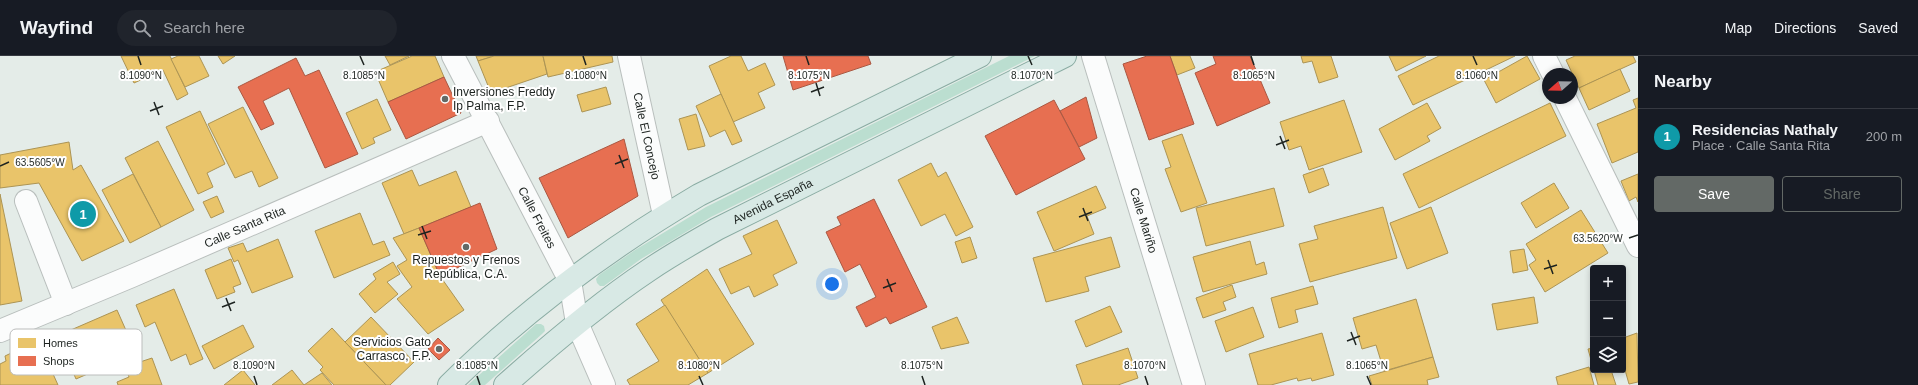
<!DOCTYPE html>
<html lang="en">
<head>
<meta charset="utf-8">
<style>
	:root { --surface:#171b24; --page:#20242c; --text:#f1f3f6; --muted:#9ea1a6; --line:#363941; --accent:#636966 }
	body { margin:0; font-family:Helvetica,sans-serif; background:var(--page); color:var(--text) }
	.controls { position:absolute; right:12px; bottom:12px; display:grid; overflow:hidden; border-radius:4px; box-shadow:0 2px 6px #0003 }
	.controls button { width:36px; height:36px; display:grid; place-items:center; padding:0; border:0; border-bottom:1px solid var(--line); background:var(--surface); color:var(--text); font:20px sans-serif }
	.compass { position:absolute; left:1542px; top:12px; width:36px; height:36px; border-radius:50%; background:var(--surface); box-shadow:0 2px 6px #0003; rotate:250deg }
	.you { position:absolute; left:832px; top:228px; width:14px; height:14px; margin:-10px; border:3px solid #fff; border-radius:50%; background:#1a73e8; box-shadow:0 0 0 6px #1a73e833 }
	.badge { display:grid; place-items:center; width:26px; height:26px; border-radius:50%; background:var(--accent); color:#fff; font-size:13px; font-weight:700 }
	.pin { position:absolute; translate:-50% -50%; border:2px solid #fff; box-shadow:0 1px 4px #0006 }
	.list { margin:0; padding:0; list-style:none }
	h2 { display:flex; justify-content:space-between; align-items:center; height:52px; margin:0; padding:0 16px; font-size:17px }
	h2 small { font-size:13px; font-weight:400; color:var(--muted) }
	.list li { display:grid; grid-template-columns:26px 1fr auto; gap:12px; align-items:center; box-sizing:border-box; height:56px; padding:0 16px; border-top:1px solid var(--line) }
	.list b { display:block; font-size:15px; white-space:nowrap }
	.list p { margin:0; font-size:13px; white-space:nowrap; color:var(--muted) }
	.list em { font-size:13px; font-style:normal; color:var(--muted) }
	.actions { display:flex; gap:8px; padding:12px 16px }
	.actions a { flex:1; padding:9px 0; border:1px solid var(--accent); border-radius:4px; text-align:center; font-size:14px; color:var(--accent) }
	.actions .main { background:var(--accent); color:#fff }
	.icon { flex:none; width:22px; height:22px; fill:none; stroke:currentColor; stroke-width:2; stroke-linecap:round; stroke-linejoin:round }
	.map { position:relative; flex:none; width:1638px; height:329px; overflow:hidden }
	header { display:flex; align-items:center; gap:24px; box-sizing:border-box; height:56px; padding:0 20px; background:var(--surface); border-bottom:1px solid var(--line) }
	header strong { font-size:19px }
	nav { display:flex; gap:22px; margin-inline-start:auto; font-size:14px }
	.search { width:280px; height:36px; background:var(--page); display:flex; align-items:center; gap:10px; box-sizing:border-box; padding:0 14px; border-radius:22px; color:var(--muted); font-size:15px }
	main { display:flex }
	aside { flex:1; background:var(--surface) }
	.map>svg:first-child { display:block }
</style>
</head>
<body>
<header>
<strong>Wayfind</strong>
<div class="search"><svg class="icon" aria-label="search" viewBox="0 0 24 24"><circle cx="10" cy="10" r="6"/><path d="M15 15l6 6"/></svg>Search here</div>
<nav><a>Map</a><a>Directions</a><a>Saved</a></nav>
</header>
<main>
<div class="map">
<svg width="1638" height="329" viewBox="0 0 1638 329">
	<rect width="100%" height="100%" fill="#e4ece8"/>
	<!-- green -->
	<g fill="#bbded0">
		<path d="M 1009,0 L 1035,0 L 711,161 L 641,203 L 604,230 L 600,230 L 597,227 L 596,223 L 599,219 L 635,194 L 706,151 Z"/>
		<path d="M 536,268 L 541,268 L 544,270 L 545,275 L 542,278 L 485,329 L 468,329 Z"/>
	</g>
	<!-- homes -->
	<g fill="#e9c46a" stroke="#ac9454">
		<path d="M 121,0 L 170,0 L 188,38 L 177,44 L 163,14 L 134,27 Z"/>
		<path d="M 178,0 L 199,0 L 209,20 L 185,31 L 171,3 Z"/>
		<path d="M 218,0 L 235,0 L 223,8 Z"/>
		<path d="M 385,0 L 409,0 L 390,9 Z"/>
		<path d="M 412,0 L 435,0 L 444,21 L 388,46 L 375,16 Z"/>
		<path d="M 476,0 L 494,0 L 478,5 Z"/>
		<path d="M 494,0 L 543,0 L 547,18 L 491,37 L 478,5 Z"/>
		<path d="M 543,0 L 612,0 L 613,6 L 548,21 Z"/>
		<path d="M 731,0 L 741,0 L 748,15 L 765,7 L 775,29 L 758,37 L 765,52 L 733,66 L 709,10 Z"/>
		<path d="M 1170,0 L 1190,0 L 1195,12 L 1177,19 Z"/>
		<path d="M 1301,0 L 1331,0 L 1338,21 L 1319,27 L 1312,5 L 1303,7 Z"/>
		<path d="M 1389,0 L 1426,0 L 1396,15 Z"/>
		<path d="M 1439,0 L 1515,0 L 1413,49 L 1398,20 Z"/>
		<path d="M 1527,0 L 1540,23 L 1496,47 L 1484,24 Z"/>
		<path d="M 1575,0 L 1633,0 L 1636,6 L 1579,32 L 1566,4 Z"/>
		<path d="M 1620,13 L 1630,35 L 1589,54 L 1579,32 Z"/>
		<path d="M 606,31 L 611,48 L 582,56 L 577,39 Z"/>
		<path d="M 721,38 L 742,85 L 732,89 L 725,74 L 710,81 L 696,50 Z"/>
		<path d="M 1638,42 L 1638,96 L 1612,107 L 1597,68 L 1636,52 L 1633,44 Z"/>
		<path d="M 377,43 L 391,74 L 373,82 L 375,87 L 362,93 L 346,57 Z"/>
		<path d="M 1344,44 L 1362,96 L 1309,114 L 1301,90 L 1289,94 L 1280,66 Z"/>
		<path d="M 1427,47 L 1441,72 L 1427,80 L 1430,85 L 1395,104 L 1379,73 Z"/>
		<path d="M 1550,47 L 1566,80 L 1419,152 L 1403,118 Z"/>
		<path d="M 243,51 L 278,122 L 259,131 L 252,115 L 235,122 L 208,68 Z"/>
		<path d="M 200,55 L 225,108 L 207,117 L 213,131 L 198,138 L 166,71 Z"/>
		<path d="M 696,58 L 705,90 L 688,94 L 679,63 Z"/>
		<path d="M 1182,78 L 1207,147 L 1181,156 L 1165,113 L 1171,111 L 1162,85 Z"/>
		<path d="M 158,85 L 194,154 L 161,171 L 125,102 Z"/>
		<path d="M 69,86 L 73,114 L 81,109 L 124,185 L 82,205 L 39,127 L 0,132 L 0,99 Z"/>
		<path d="M 931,107 L 938,121 L 946,116 L 973,171 L 956,180 L 945,158 L 921,170 L 898,124 Z"/>
		<path d="M 1323,112 L 1329,129 L 1309,137 L 1303,119 Z"/>
		<path d="M 412,114 L 419,130 L 456,115 L 471,151 L 404,178 L 382,127 Z"/>
		<path d="M 133,118 L 161,171 L 130,187 L 102,134 Z"/>
		<path d="M 1638,118 L 1638,146 L 1636,141 L 1629,145 L 1621,125 Z"/>
		<path d="M 1554,127 L 1569,152 L 1536,172 L 1521,147 Z"/>
		<path d="M 1096,130 L 1106,152 L 1087,160 L 1094,178 L 1054,195 L 1037,156 Z"/>
		<path d="M 1274,132 L 1284,170 L 1206,190 L 1196,152 Z"/>
		<path d="M 0,138 L 22,245 L 0,249 Z"/>
		<path d="M 217,140 L 224,156 L 211,162 L 203,146 Z"/>
		<path d="M 1383,151 L 1397,202 L 1310,226 L 1299,188 L 1318,183 L 1314,170 Z"/>
		<path d="M 1431,151 L 1448,197 L 1407,213 L 1390,167 Z"/>
		<path d="M 1581,154 L 1608,197 L 1545,236 L 1529,209 L 1536,204 L 1526,188 Z"/>
		<path d="M 360,157 L 373,189 L 384,185 L 390,199 L 334,222 L 315,175 Z"/>
		<path d="M 777,164 L 797,207 L 773,219 L 778,229 L 754,241 L 749,230 L 731,238 L 719,213 L 752,198 L 743,180 Z"/>
		<path d="M 419,172 L 440,220 L 464,254 L 428,278 L 397,243 L 412,231 L 397,210 L 407,204 L 393,182 Z"/>
		<path d="M 970,181 L 977,202 L 962,207 L 955,186 Z"/>
		<path d="M 1111,181 L 1120,211 L 1085,221 L 1089,235 L 1046,246 L 1033,202 Z"/>
		<path d="M 278,183 L 293,221 L 252,237 L 238,204 L 234,206 L 228,192 L 243,187 L 247,196 Z"/>
		<path d="M 1250,185 L 1256,209 L 1264,206 L 1267,218 L 1203,236 L 1193,201 Z"/>
		<path d="M 1524,193 L 1528,214 L 1513,217 L 1510,195 Z"/>
		<path d="M 231,203 L 241,228 L 233,231 L 235,236 L 217,243 L 205,214 Z"/>
		<path d="M 393,206 L 400,218 L 387,226 L 398,238 L 375,257 L 359,238 L 376,223 L 373,218 Z"/>
		<path d="M 707,213 L 754,288 L 708,317 L 661,244 Z"/>
		<path d="M 1232,229 L 1236,241 L 1223,246 L 1226,254 L 1203,262 L 1196,242 Z"/>
		<path d="M 1313,230 L 1318,248 L 1295,254 L 1298,266 L 1279,272 L 1271,242 Z"/>
		<path d="M 174,233 L 203,303 L 190,309 L 186,298 L 171,305 L 155,266 L 145,271 L 136,249 Z"/>
		<path d="M 1534,241 L 1538,267 L 1497,274 L 1492,248 Z"/>
		<path d="M 1416,243 L 1433,301 L 1384,315 L 1376,289 L 1362,293 L 1353,262 Z"/>
		<path d="M 665,249 L 708,317 L 688,329 L 630,329 L 627,324 L 659,305 L 636,268 Z"/>
		<path d="M 1110,250 L 1122,276 L 1086,291 L 1075,265 Z"/>
		<path d="M 1253,251 L 1264,281 L 1226,296 L 1215,265 Z"/>
		<path d="M 117,254 L 136,297 L 76,323 L 57,280 Z"/>
		<path d="M 371,261 L 414,306 L 390,329 L 386,329 L 345,286 Z"/>
		<path d="M 957,261 L 969,287 L 941,293 L 932,271 Z"/>
		<path d="M 243,269 L 254,291 L 214,313 L 202,290 Z"/>
		<path d="M 332,272 L 345,286 L 386,329 L 334,329 L 320,314 L 323,311 L 308,295 Z"/>
		<path d="M 1322,277 L 1334,319 L 1312,325 L 1311,322 L 1298,325 L 1297,322 L 1271,329 L 1258,329 L 1249,298 Z"/>
		<path d="M 1637,277 L 1638,326 L 1629,328 L 1623,307 L 1623,282 Z"/>
		<path d="M 40,289 L 58,329 L 0,329 L 0,308 L 6,305 L 5,300 L 26,290 L 28,295 Z"/>
		<path d="M 1128,292 L 1138,322 L 1118,329 L 1083,329 L 1076,309 Z"/>
		<path d="M 1593,292 L 1593,311 L 1588,293 Z"/>
		<path d="M 1433,301 L 1439,321 L 1427,324 L 1428,329 L 1372,329 L 1369,320 Z"/>
		<path d="M 152,302 L 162,329 L 118,329 L 117,326 L 129,321 L 125,311 Z"/>
		<path d="M 1589,311 L 1594,329 L 1558,329 L 1556,321 Z"/>
		<path d="M 243,314 L 255,329 L 224,329 Z"/>
		<path d="M 292,314 L 304,329 L 272,329 Z"/>
		<path d="M 1594,314 L 1611,314 L 1616,329 L 1598,329 Z"/>
		<path d="M 322,317 L 332,329 L 304,329 Z"/>
	</g>
	<!-- shops -->
	<g fill="#e76f51" stroke="#aa5842">
		<path d="M 783,0 L 868,0 L 871,8 L 793,34 Z"/>
		<path d="M 1147,0 L 1170,0 L 1194,68 L 1149,84 L 1123,8 Z"/>
		<path d="M 1213,0 L 1250,0 L 1270,47 L 1217,70 L 1195,17 L 1216,8 Z"/>
		<path d="M 296,2 L 305,20 L 319,14 L 358,98 L 325,112 L 289,32 L 263,45 L 274,68 L 261,74 L 238,31 Z"/>
		<path d="M 444,21 L 461,57 L 406,83 L 388,46 Z"/>
		<path d="M 1086,41 L 1097,82 L 1079,91 L 1060,55 Z"/>
		<path d="M 1054,44 L 1085,103 L 1016,139 L 985,80 Z"/>
		<path d="M 624,83 L 638,140 L 568,182 L 539,122 Z"/>
		<path d="M 874,143 L 927,251 L 890,268 L 886,261 L 866,271 L 856,251 L 876,241 L 860,208 L 845,216 L 826,176 L 841,169 L 837,161 Z"/>
		<path d="M 480,147 L 497,193 L 440,220 L 419,172 Z"/>
		<path d="M 438,282 L 450,294 L 439,304 L 428,293 Z"/>
	</g>
	<g fill="none" stroke-linecap="round" stroke-linejoin="round">
		<defs>
			<g id="minor">
				<path id="s1" d="M 453,0 L 570,225 L 577,267 L 604,329"/>
				<path id="s2" d="M 629,0 L 664,159"/>
				<path id="s3" d="M 1093,0 L 1194,329"/>
				<path d="M 1544,0 L 1553,18"/>
				<path d="M 1565,42 L 1638,190"/>
				<path d="M 26,145 L 66,248"/>
				<path id="s4" d="M 0,275 L 132,220 L 488,65"/>
			</g>
			<g id="major">
				<path d="M 449,329 C 524,255 609,192 699,139 L 980,0"/>
				<path id="s5" d="M 505,329 C 551,288 598,248 649,214 C 671,199 694,186 717,173 L 1065,0"/>
			</g>
		</defs>
		<!-- minor casing -->
		<use href="#minor" stroke="#b9bfbd" stroke-width="24"/>
		<!-- major casing -->
		<use href="#major" stroke="#8aaca3" stroke-width="24"/>
		<!-- minor -->
		<use href="#minor" stroke="#fbfcfc" stroke-width="22"/>
		<!-- major -->
		<use href="#major" stroke="#d8e9e5" stroke-width="22"/>
	</g>
	<!-- ticks -->
	<path fill="none" stroke="#1d2320" stroke-width="1.5" d="M 138,0 L 141,9M 360,0 L 364,9M 583,0 L 586,9M 806,0 L 809,9M 1028,0 L 1032,9M 1251,0 L 1254,9M 1473,0 L 1477,9M 816,27 L 820,40M 811,36 L 824,31M 154,46 L 159,59M 150,55 L 163,50M 1280,80 L 1285,93M 1276,89 L 1289,84M 619,99 L 624,112M 615,108 L 628,103M 0,110 L 9,106M 1083,152 L 1088,165M 1079,161 L 1092,156M 422,170 L 427,183M 418,179 L 431,175M 1629,182 L 1638,179M 1548,204 L 1553,218M 1544,213 L 1557,209M 887,223 L 892,236M 883,232 L 896,227M 226,242 L 231,255M 222,251 L 235,246M 1351,276 L 1356,289M 1347,285 L 1360,280M 254,320 L 257,329M 477,320 L 480,329M 699,320 L 703,329M 922,320 L 925,329M 1145,320 L 1148,329M 1367,320 L 1371,329"/>
	<!-- markers -->
	<g fill="#636966" stroke="#fff" stroke-width="1.5">
		<circle cx="445" cy="43" r="4"/>
		<circle cx="466" cy="191" r="4"/>
		<circle cx="439" cy="293" r="4"/>
	</g>
	<g text-anchor="middle" dominant-baseline="central" stroke-width="4" stroke-linejoin="round" paint-order="stroke">
		<!-- poi labels -->
		<g font-size="12" fill="#1d2320" stroke="#fff" text-anchor="start">
			<text x="453" y="36">Inversiones Freddy<tspan x="453" dy="14">Ip Palma, F.P.</tspan></text>
			<text x="466" y="204" text-anchor="middle">Repuestos y Frenos<tspan x="466" dy="14">República, C.A.</tspan></text>
			<text x="431" y="286" text-anchor="end">Servicios Gato<tspan x="431" dy="14">Carrasco, F.P.</tspan></text>
		</g>
		<!-- street labels -->
		<g font-size="12" fill="#1d2320" stroke="#fff">
			<text stroke="none"><textPath href="#s2" startOffset="82">Calle El Concejo</textPath></text>
			<text stroke="none"><textPath href="#s5" startOffset="326">Avenida España</textPath></text>
			<text stroke="none"><textPath href="#s1" startOffset="182">Calle Freites</textPath></text>
			<text stroke="none"><textPath href="#s3" startOffset="172">Calle Mariño</textPath></text>
			<text stroke="none"><textPath href="#s4" startOffset="266">Calle Santa Rita</textPath></text>
		</g>
	</g>
	<!-- legend -->
	<rect x="10" y="273" width="132" height="46" rx="6" fill="#fff" stroke="#bbbdbc" stroke-width="1"/>
	<rect x="18" y="282" width="18" height="10" fill="#e9c46a"/>
	<rect x="18" y="300" width="18" height="10" fill="#e76f51"/>
	<g font-size="11" fill="#1d2320">
		<text x="43" y="291">Homes</text>
		<text x="43" y="309">Shops</text>
	</g>
	<g font-size="10" text-anchor="middle" fill="#1d2320" stroke="#fff" stroke-width="4" stroke-linejoin="round" paint-order="stroke">
		<text x="141" y="23">8.1090°N</text>
		<text x="364" y="23">8.1085°N</text>
		<text x="586" y="23">8.1080°N</text>
		<text x="809" y="23">8.1075°N</text>
		<text x="1032" y="23">8.1070°N</text>
		<text x="1254" y="23">8.1065°N</text>
		<text x="1477" y="23">8.1060°N</text>
		<text x="40" y="110">63.5605°W</text>
		<text x="1598" y="186">63.5620°W</text>
		<text x="254" y="313">8.1090°N</text>
		<text x="477" y="313">8.1085°N</text>
		<text x="699" y="313">8.1080°N</text>
		<text x="922" y="313">8.1075°N</text>
		<text x="1145" y="313">8.1070°N</text>
		<text x="1367" y="313">8.1065°N</text>
	</g>
</svg>
<div class="controls">
<button>+</button>
<button>−</button>
<button><svg class="icon" aria-label="layers" viewBox="0 0 24 24"><path d="M12 4l9 5-9 5-9-5zM3 14l9 5 9-5"/></svg></button>
</div>
<svg class="compass" viewBox="-18 -18 36 36"><path d="M0-13l5 13h-10z" fill="#e53935"/><path d="M0 13l5-13h-10z" fill="#9ea1a6"/></svg>
<div class="you"></div>
<div class="pin badge" style="left:83px;top:158px;background:#0f9aa8">1</div>
</div>
<aside>
<h2>Nearby<small></small></h2>
<ul class="list">
<li><span class="badge" style="background:#0f9aa8">1</span><div><b>Residencias Nathaly</b><p>Place · Calle Santa Rita</p></div><em>200 m</em></li>
</ul>
<div class="actions"><a class="main">Save</a><a>Share</a></div>
</aside>
</main>
</body>
</html>
